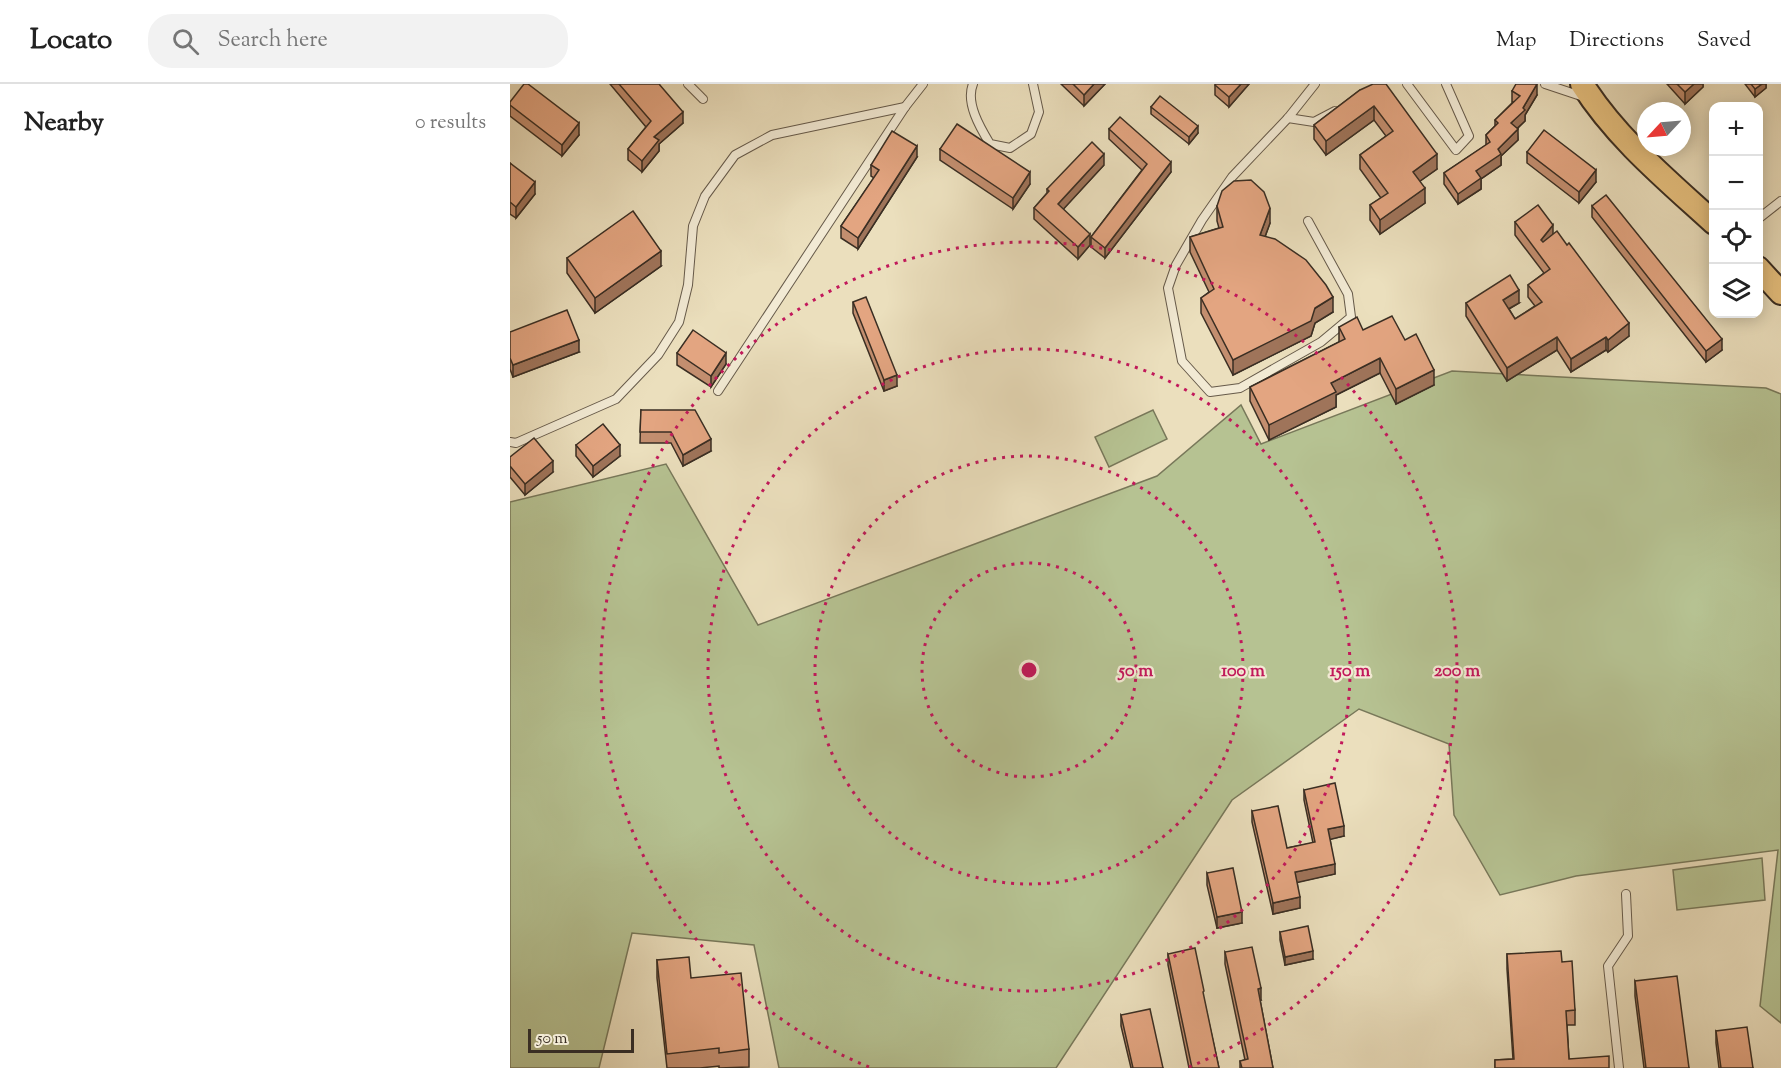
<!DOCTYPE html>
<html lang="en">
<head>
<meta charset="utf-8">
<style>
	:root { --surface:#fff; --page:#f2f2f2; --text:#222; --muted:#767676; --line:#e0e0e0 }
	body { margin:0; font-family:"Sorts Mill Goudy",serif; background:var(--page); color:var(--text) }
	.controls { position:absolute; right:18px; top:18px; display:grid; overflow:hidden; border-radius:12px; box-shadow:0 3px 15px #0003 }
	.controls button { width:54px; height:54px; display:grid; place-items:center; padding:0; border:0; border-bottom:2px solid var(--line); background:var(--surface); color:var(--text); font:30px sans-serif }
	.compass { position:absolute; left:1127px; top:18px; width:54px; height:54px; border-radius:50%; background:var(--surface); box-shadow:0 3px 15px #0003; rotate:244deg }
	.scale { position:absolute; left:18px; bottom:15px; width:106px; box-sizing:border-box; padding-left:6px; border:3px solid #3a2e23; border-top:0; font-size:16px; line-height:21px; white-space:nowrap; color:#3a2e23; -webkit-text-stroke:4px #f2ead4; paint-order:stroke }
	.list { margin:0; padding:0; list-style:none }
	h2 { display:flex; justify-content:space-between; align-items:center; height:78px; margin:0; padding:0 24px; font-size:26px }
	h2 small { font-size:20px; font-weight:400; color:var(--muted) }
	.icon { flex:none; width:33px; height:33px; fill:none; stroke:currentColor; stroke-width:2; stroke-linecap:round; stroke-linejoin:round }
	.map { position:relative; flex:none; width:1271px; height:984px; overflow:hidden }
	header { display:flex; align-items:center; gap:36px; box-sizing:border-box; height:84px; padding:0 30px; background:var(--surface); border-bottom:2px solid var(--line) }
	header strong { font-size:28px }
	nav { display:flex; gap:33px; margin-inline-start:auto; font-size:21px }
	.search { width:420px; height:54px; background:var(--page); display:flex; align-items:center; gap:15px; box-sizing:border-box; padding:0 21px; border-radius:24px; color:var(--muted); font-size:22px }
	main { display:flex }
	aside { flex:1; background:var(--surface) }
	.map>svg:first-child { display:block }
</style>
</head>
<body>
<header>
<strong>Locato</strong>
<div class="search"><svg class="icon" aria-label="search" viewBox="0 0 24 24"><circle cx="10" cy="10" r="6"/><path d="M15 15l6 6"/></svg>Search here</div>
<nav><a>Map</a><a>Directions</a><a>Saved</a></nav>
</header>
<main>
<aside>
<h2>Nearby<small>0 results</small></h2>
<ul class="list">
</ul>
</aside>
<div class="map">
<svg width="1271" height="984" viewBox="0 0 1271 984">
	<rect width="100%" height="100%" fill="#ebdfbd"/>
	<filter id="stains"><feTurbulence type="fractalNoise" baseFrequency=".00333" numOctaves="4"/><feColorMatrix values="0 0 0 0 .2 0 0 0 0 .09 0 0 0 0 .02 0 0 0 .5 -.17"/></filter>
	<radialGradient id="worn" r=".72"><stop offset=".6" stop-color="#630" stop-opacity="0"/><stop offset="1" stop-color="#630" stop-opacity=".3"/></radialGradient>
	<!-- green -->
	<g fill="#b6c292" stroke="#78785a" stroke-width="1.5">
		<path d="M 942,287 L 1256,304 L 1271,310 L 1271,939 L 1250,922 L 1268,766 L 1066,792 L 990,811 L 944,731 L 939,660 L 849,625 L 722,716 L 546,984 L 269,984 L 244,861 L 122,849 L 89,984 L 0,984 L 0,418 L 156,380 L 248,541 L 647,392 L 731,321 L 751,360 Z"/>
		<path d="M 643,326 L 657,355 L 599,383 L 585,353 Z"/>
		<path d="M 1252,774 L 1255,816 L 1167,826 L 1163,786 Z"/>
	</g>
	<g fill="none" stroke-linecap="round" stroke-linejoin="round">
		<defs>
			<g id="lane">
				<path d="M 178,0 L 193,15"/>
				<path d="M 463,0 C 455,19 471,45 480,60 L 500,64 L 521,50 L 529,28 L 523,0"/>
				<path d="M 897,0 L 946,66 L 959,52 L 936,0"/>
				<path d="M 1035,0 L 1074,13"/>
				<path d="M 778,34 L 804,38 L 825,27"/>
				<path d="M 1248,135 L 1271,117"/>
				<path d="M 798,137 L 838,210 L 841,233 L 811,258 L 730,304 L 700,308 L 672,277 L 658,204 L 666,181 L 692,136 L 722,93 L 778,34 L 805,0"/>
				<path d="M 208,307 L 395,23 L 413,0"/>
				<path d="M 0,358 L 6,359 L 106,315 L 148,271 L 169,238 L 178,201 L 183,142 L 195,112 L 225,71 L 262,51 L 395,23"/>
				<path d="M 1109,984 L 1098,882 L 1118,852 L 1116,810"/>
			</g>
			<g id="primary">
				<path d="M 1072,0 C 1106,54 1157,96 1204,139"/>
				<path d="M 1248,184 L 1271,209"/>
			</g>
		</defs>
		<!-- lane casing -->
		<use href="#lane" stroke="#665a4a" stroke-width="10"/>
		<!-- primary casing -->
		<use href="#primary" stroke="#3a2e23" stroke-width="26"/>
		<!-- lane -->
		<use href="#lane" stroke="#f2ead4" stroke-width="8"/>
		<!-- primary -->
		<use href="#primary" stroke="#e6c07e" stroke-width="22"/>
	</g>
	<!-- wall -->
	<g fill="#c38e6f" stroke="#3a2e23" stroke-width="1.5">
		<path d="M 100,0 L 149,0 L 173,39 L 149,60 L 149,67 L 132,88 L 118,76 L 118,65 L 136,43 Z"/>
		<path d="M 551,0 L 595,0 L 574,22 Z"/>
		<path d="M 739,0 L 719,23 L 705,11 L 705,1 Z"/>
		<path d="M 1157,0 L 1193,0 L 1193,3 L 1175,20 Z"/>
		<path d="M 1235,0 L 1256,0 L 1256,4 L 1245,13 Z"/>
		<path d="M 850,6 L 927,85 L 910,97 L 915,119 L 870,150 L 860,136 L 860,121 L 871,114 L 850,85 L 850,71 L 876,52 L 864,36 L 816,71 L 804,55 L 804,41 Z"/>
		<path d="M 1002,7 L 1027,11 L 1015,31 L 1015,37 L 1007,45 L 1008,56 L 991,72 L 991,81 L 971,95 L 971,105 L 948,120 L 934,100 L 934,89 L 976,61 L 976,51 L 985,42 L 985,36 L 1003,18 L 1002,18 Z"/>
		<path d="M 0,18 L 69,51 L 52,72 L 0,32 Z"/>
		<path d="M 641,23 L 688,49 L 679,60 L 641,30 Z"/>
		<path d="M 599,45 L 661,88 L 595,174 L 581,163 L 581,153 L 632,86 L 599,55 Z"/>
		<path d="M 430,65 L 520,100 L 503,125 L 430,76 Z"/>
		<path d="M 1017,68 L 1086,98 L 1069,119 L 1017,79 Z"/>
		<path d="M 407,73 L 348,165 L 331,154 L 331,142 L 364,94 L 361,92 L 361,81 Z"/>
		<path d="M 0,79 L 25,110 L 6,134 L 0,130 Z"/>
		<path d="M 594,81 L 553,125 L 580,161 L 568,175 L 524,135 L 524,124 L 537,109 L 537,105 Z"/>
		<path d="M 707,122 L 760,139 L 755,153 L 823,228 L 805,239 L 801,252 L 723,291 L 691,229 L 691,214 L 699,208 L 680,168 L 680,153 L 709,144 L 707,137 Z"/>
		<path d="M 1082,122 L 1212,266 L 1196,278 L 1082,133 Z"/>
		<path d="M 1005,138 L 1043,151 L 1119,252 L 1098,268 L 1096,266 L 1061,288 L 1047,266 L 997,297 L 956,232 L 956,219 L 1009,219 L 999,225 L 1005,235 L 1025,222 L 1018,213 L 1018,201 L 1034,189 L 1005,151 Z"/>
		<path d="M 57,174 L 151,182 L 85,229 L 57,189 Z"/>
		<path d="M 343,218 L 387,302 L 374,307 L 343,229 Z"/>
		<path d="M 829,243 L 853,246 L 895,256 L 924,301 L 886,320 L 870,289 L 826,311 L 826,323 L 759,356 L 740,317 L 740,303 L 829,258 Z"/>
		<path d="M 0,248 L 69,268 L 3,293 L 0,285 Z"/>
		<path d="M 167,269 L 216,280 L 201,303 L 167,281 Z"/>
		<path d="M 131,326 L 201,367 L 173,382 L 161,359 L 130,359 Z"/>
		<path d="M 66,361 L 110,372 L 83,393 L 66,372 Z"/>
		<path d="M 0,373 L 43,388 L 15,411 L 0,393 Z"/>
		<path d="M 794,706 L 834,752 L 820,755 L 825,790 L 787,798 L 790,824 L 763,830 L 742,738 L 742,727 L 777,764 L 803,759 L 794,716 Z"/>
		<path d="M 697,789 L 732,839 L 707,844 L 697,801 Z"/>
		<path d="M 770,848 L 803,875 L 775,881 L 770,856 Z"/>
		<path d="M 715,868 L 751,916 L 750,916 L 763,984 L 730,984 L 730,977 L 735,976 L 715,880 Z"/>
		<path d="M 658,870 L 694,916 L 709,984 L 679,984 L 658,881 Z"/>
		<path d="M 997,870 L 1052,878 L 1065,926 L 1065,941 L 1057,941 L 1059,975 L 1099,984 L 985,984 L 985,976 L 1003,975 L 997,885 Z"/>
		<path d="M 147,876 L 181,894 L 239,965 L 239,983 L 209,984 L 209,982 L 190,984 L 157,984 L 147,894 Z"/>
		<path d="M 1125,897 L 1179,984 L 1134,984 L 1125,912 Z"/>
		<path d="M 611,931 L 653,984 L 621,984 L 611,942 Z"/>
		<path d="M 1206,947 L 1243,984 L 1209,984 L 1206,959 Z"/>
	</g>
	<!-- shaded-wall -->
	<g fill="#9f745a" stroke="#3a2e23" stroke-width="1.5">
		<path d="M 584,0 L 595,0 L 574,22 L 574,11 Z"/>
		<path d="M 731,0 L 739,0 L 719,23 L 719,13 Z"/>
		<path d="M 1027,0 L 1027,11 L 1015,31 L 1015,37 L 1001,50 L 1001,39 L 1013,24 Z"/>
		<path d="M 1184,0 L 1193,0 L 1193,3 L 1175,20 L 1175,8 Z"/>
		<path d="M 1252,0 L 1256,0 L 1256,4 L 1245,13 L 1245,5 Z"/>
		<path d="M 864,22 L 864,36 L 816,71 L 816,57 Z"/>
		<path d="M 173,28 L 173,39 L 149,60 L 149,67 L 132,88 L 132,77 L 144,53 Z"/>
		<path d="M 69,39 L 69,51 L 52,72 L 52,61 Z"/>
		<path d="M 688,42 L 688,49 L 679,60 L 679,53 Z"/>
		<path d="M 1008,45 L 1008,56 L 991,72 L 991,81 L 971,95 L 971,105 L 948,120 L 948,110 L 966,87 Z"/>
		<path d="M 407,62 L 407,73 L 348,165 L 348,154 Z"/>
		<path d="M 594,70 L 594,81 L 548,131 L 548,120 Z"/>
		<path d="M 927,70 L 927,85 L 903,102 L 903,88 Z"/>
		<path d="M 661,78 L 661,88 L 595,174 L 595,164 Z"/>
		<path d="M 1086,86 L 1086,98 L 1069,119 L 1069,108 Z"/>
		<path d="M 520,88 L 520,100 L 503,125 L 503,114 Z"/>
		<path d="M 25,98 L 25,110 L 6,134 L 6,123 Z"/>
		<path d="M 915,104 L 915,119 L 870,150 L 870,136 Z"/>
		<path d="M 760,124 L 760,139 L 750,166 L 750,151 Z"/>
		<path d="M 1043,141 L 1043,154 L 1031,169 L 1031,156 Z"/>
		<path d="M 580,150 L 580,161 L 568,175 L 568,163 Z"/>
		<path d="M 151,167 L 151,182 L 85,229 L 85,214 Z"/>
		<path d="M 1009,206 L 1009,219 L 993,228 L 993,216 Z"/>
		<path d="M 823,213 L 823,228 L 805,239 L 801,252 L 723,291 L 723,276 Z"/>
		<path d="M 1119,239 L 1119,252 L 1098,268 L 1098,256 Z"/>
		<path d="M 1047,253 L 1047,266 L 997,297 L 997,284 Z"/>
		<path d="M 1096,253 L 1096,266 L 1061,288 L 1061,275 Z"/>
		<path d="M 1212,255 L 1212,266 L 1196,278 L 1196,267 Z"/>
		<path d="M 69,256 L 69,268 L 3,293 L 3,281 Z"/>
		<path d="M 216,269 L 216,280 L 201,303 L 201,292 Z"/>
		<path d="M 870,274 L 870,289 L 826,311 L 826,323 L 759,356 L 759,341 L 821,299 Z"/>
		<path d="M 924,286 L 924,301 L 886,320 L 886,305 Z"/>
		<path d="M 387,291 L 387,302 L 374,307 L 374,296 Z"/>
		<path d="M 201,355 L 201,367 L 173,382 L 173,371 Z"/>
		<path d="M 110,361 L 110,372 L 83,393 L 83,382 Z"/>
		<path d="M 43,377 L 43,388 L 15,411 L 15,400 Z"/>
		<path d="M 834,742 L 834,752 L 818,756 L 818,745 Z"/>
		<path d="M 825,780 L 825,790 L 785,799 L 785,788 Z"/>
		<path d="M 790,813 L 790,824 L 763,830 L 763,819 Z"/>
		<path d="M 732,828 L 732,839 L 707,844 L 707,833 Z"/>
		<path d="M 803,867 L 803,875 L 775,881 L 775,873 Z"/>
		<path d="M 751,904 L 751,916 L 748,916 L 748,905 Z"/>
	</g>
	<!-- building -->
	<g fill="#e3a581" stroke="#3a2e23" stroke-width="1.5">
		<path d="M 14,0 L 18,0 L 69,39 L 52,61 L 0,21 L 0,18 Z"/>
		<path d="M 109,0 L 149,0 L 173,28 L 144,53 L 149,56 L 132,77 L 118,65 L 141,37 Z"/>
		<path d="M 563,0 L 584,0 L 574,11 Z"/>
		<path d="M 706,0 L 731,0 L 719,13 L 705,1 Z"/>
		<path d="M 863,0 L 876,0 L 927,70 L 903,88 L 915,104 L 870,136 L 860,121 L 878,109 L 850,71 L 883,47 L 864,22 L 816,57 L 804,41 L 850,6 Z"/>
		<path d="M 1006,0 L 1027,0 L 1013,24 L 1015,26 L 1001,39 L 1008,45 L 988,65 L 991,70 L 966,87 L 971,94 L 948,110 L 934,89 L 980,58 L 976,51 L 988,39 L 985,36 L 1010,12 L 1002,7 Z"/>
		<path d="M 1167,0 L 1184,0 L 1175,8 Z"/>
		<path d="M 1241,0 L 1252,0 L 1245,5 Z"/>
		<path d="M 650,12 L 688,42 L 679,53 L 641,23 Z"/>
		<path d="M 610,33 L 661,78 L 595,164 L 581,153 L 637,80 L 599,45 Z"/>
		<path d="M 447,40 L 520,88 L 503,114 L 430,65 Z"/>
		<path d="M 1034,46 L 1086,86 L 1069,108 L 1017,68 Z"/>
		<path d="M 382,47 L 407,62 L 348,154 L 331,142 L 369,86 L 361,81 Z"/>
		<path d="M 582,58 L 594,70 L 548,120 L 580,150 L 568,163 L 524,124 L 539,107 L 537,105 Z"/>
		<path d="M 0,79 L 25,98 L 6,123 L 0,118 Z"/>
		<path d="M 741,96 L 754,108 L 760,124 L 750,151 L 765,155 L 796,176 L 816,201 L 823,213 L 805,224 L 801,237 L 723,276 L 691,214 L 704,205 L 680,153 L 713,143 L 707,122 L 712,107 L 724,97 Z"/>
		<path d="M 1096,111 L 1212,255 L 1196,267 L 1082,122 Z"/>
		<path d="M 1028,121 L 1043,141 L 1031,156 L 1033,158 L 1047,147 L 1057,161 L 1059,159 L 1119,239 L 1098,256 L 1096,253 L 1061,275 L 1047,253 L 997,284 L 956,219 L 1000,191 L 1009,206 L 993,216 L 1005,235 L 1032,218 L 1018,201 L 1040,185 L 1005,138 Z"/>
		<path d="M 123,127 L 151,167 L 85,214 L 57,174 Z"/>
		<path d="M 356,213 L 387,291 L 374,296 L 343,218 Z"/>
		<path d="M 57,226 L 69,256 L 3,281 L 0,274 L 0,248 Z"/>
		<path d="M 882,232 L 895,256 L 906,250 L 924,286 L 886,305 L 870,274 L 821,299 L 826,308 L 759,341 L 740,303 L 835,255 L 829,243 L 847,233 L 853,246 Z"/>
		<path d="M 183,246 L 216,269 L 201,292 L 167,269 Z"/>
		<path d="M 131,326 L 185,326 L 201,355 L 173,371 L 161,348 L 130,348 Z"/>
		<path d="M 93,340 L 110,361 L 83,382 L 66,361 Z"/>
		<path d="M 24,354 L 43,377 L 15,400 L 0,382 L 0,373 Z"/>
		<path d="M 825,699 L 834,742 L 818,745 L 825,780 L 785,788 L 790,813 L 763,819 L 742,727 L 768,722 L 777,764 L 805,758 L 794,706 Z"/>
		<path d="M 723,784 L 732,828 L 707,833 L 697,789 Z"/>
		<path d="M 798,842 L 803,867 L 775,873 L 770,848 Z"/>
		<path d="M 742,863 L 751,904 L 748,905 L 763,984 L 732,984 L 730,977 L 738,975 L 715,868 Z"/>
		<path d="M 685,864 L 694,907 L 693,908 L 709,984 L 682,984 L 658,870 Z"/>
		<path d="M 1051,867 L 1052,878 L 1062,877 L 1065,926 L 1056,927 L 1059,975 L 1099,972 L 1099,984 L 985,984 L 985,976 L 1004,975 L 997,870 Z"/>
		<path d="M 179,873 L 181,894 L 231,889 L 239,965 L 209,969 L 209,964 L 157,970 L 147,876 Z"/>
		<path d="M 1167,892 L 1179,984 L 1136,984 L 1125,897 Z"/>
		<path d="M 640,925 L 653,984 L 623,984 L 611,931 Z"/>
		<path d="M 1237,943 L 1243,984 L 1211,984 L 1206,947 Z"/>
	</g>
	<!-- distance rings -->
	<g fill="none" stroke="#c2185b" stroke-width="3" stroke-dasharray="3 6">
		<circle cx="519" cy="586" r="107"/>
		<circle cx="519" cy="586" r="214"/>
		<circle cx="519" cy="586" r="321"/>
		<path d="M359 983A428 428 0 1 1 679 983"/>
	</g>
	<circle cx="519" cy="586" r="9" fill="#c2185b" stroke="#f2ead4" stroke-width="3"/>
	<g font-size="18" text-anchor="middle" font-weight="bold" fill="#c2185b" stroke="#f2ead4" stroke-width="4.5" stroke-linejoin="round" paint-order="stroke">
		<text x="626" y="592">50 m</text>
		<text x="733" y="592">100 m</text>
		<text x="840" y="592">150 m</text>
		<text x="947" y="592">200 m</text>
	</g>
	<rect width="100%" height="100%" filter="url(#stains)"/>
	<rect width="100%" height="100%" fill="url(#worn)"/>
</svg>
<div class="controls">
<button>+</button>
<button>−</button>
<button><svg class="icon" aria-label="locate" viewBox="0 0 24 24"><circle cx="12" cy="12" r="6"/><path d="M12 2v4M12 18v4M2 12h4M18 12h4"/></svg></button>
<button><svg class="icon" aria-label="layers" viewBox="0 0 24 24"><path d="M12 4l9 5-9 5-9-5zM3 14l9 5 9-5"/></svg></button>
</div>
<svg class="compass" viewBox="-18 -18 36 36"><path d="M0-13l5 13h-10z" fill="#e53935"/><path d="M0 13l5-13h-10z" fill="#767676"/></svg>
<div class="scale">50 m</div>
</div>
</main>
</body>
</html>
